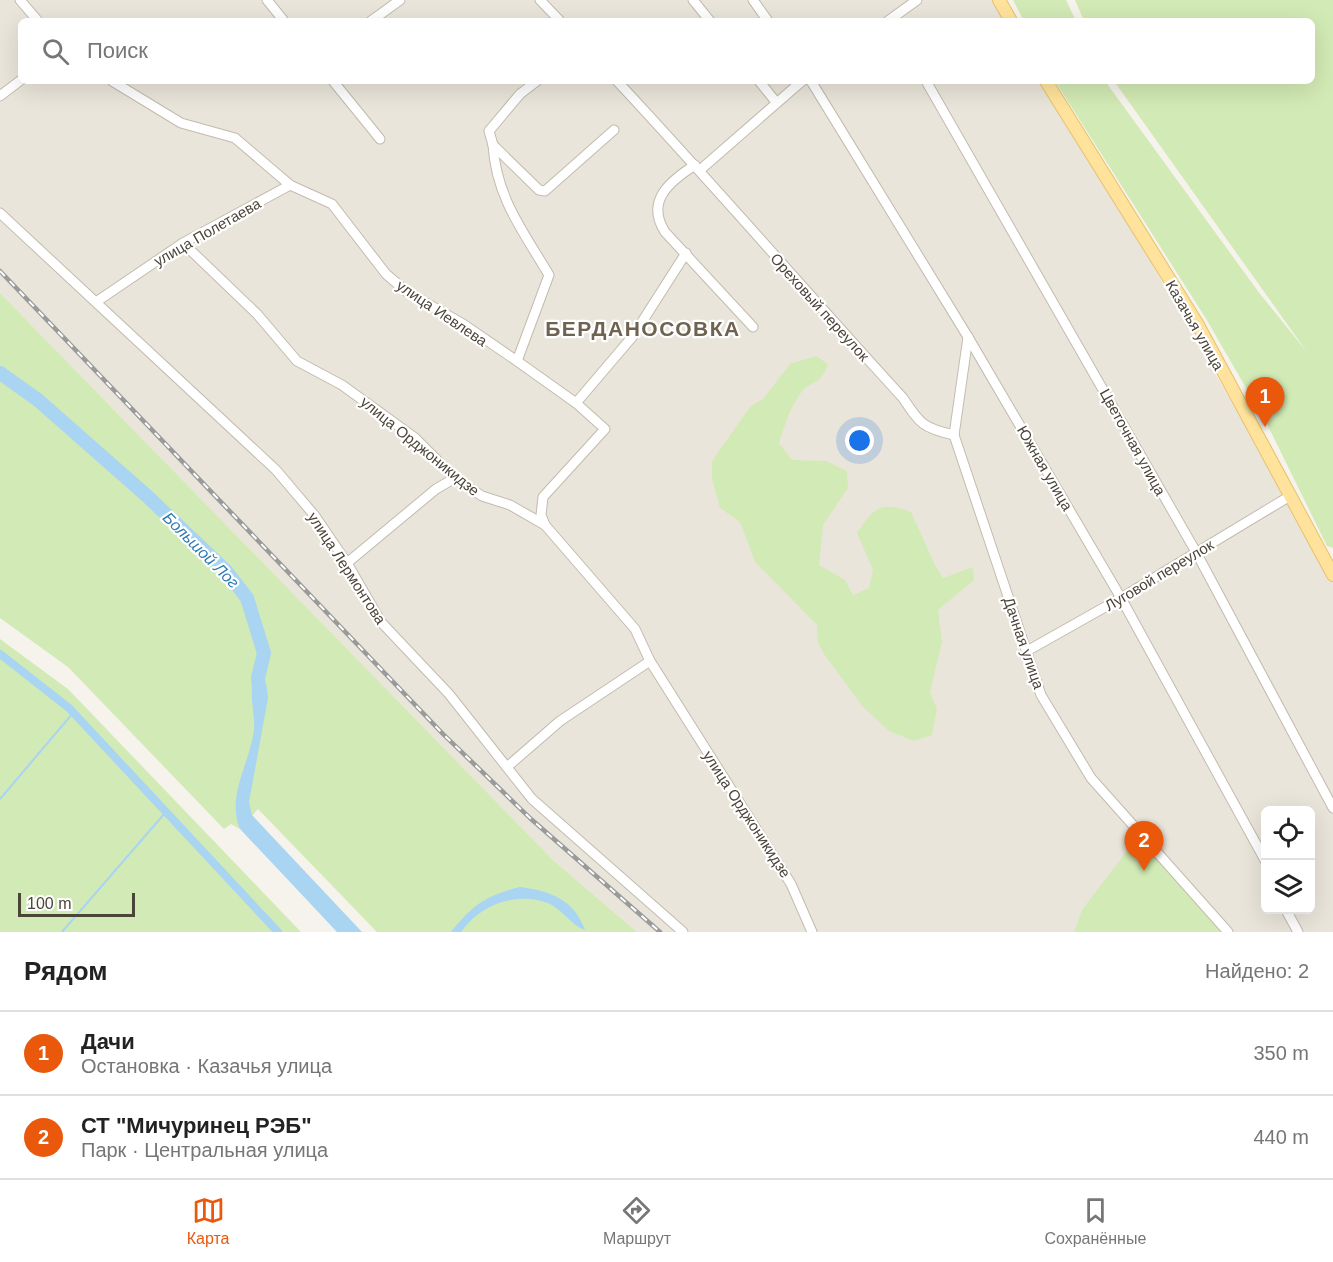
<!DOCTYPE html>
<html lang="ru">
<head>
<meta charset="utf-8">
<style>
	:root { --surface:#fff; --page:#f6f6f6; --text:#222; --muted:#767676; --line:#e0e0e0; --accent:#ea580c }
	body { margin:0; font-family:Arial,sans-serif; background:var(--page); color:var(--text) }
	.controls { position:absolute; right:18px; bottom:18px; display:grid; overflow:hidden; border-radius:9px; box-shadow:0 6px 24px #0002 }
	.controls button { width:54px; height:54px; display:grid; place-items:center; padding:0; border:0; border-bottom:2px solid var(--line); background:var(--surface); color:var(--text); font:30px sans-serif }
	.scale { position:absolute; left:18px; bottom:15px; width:117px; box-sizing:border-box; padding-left:6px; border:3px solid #4b4439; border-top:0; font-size:16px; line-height:21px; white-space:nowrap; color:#4b4439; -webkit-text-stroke:4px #fff; paint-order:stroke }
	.you { position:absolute; left:860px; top:441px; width:21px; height:21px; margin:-15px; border:4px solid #fff; border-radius:50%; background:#1a73e8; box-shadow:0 0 0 9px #1a73e833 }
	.badge { display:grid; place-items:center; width:39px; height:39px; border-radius:50%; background:var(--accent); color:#fff; font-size:20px; font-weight:700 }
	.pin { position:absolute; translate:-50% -50px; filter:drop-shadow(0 2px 3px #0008) }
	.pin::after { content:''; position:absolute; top:32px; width:21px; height:18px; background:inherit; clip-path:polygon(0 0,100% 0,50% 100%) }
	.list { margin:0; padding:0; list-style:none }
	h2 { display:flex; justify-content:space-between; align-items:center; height:78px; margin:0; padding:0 24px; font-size:26px }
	h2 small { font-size:20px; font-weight:400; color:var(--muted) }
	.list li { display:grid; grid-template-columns:39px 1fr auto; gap:18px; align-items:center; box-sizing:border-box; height:84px; padding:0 24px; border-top:2px solid var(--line) }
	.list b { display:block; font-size:22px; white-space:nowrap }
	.list p { margin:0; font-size:20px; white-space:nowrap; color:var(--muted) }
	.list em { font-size:20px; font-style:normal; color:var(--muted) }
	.icon { flex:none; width:33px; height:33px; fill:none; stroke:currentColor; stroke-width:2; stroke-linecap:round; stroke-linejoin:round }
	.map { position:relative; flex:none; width:1333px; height:932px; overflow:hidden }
	.search { position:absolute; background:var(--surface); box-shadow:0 6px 24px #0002; left:18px; right:18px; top:18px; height:66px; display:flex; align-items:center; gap:15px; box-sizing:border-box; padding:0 21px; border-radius:9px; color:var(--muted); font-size:22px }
	.sheet { height:246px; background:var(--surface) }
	nav { display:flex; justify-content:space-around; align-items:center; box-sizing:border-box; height:84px; border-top:2px solid var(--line); background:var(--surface); font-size:16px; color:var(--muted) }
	nav a { display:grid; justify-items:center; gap:3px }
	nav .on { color:var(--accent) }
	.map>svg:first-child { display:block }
</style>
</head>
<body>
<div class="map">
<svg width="1333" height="932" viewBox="0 0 1333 932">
	<rect width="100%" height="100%" fill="#f6f3ec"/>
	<!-- residential -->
	<path fill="#eae5da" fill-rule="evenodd" d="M 0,0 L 999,0 L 1011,21 L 21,21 L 21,81 L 1046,81 L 1333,578 L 1333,932 L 637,932 L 554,861 L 0,293 ZM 1266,810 L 1310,810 L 1310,910 L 1266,910 Z"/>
	<!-- green -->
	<g fill="#d2eab5">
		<path d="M 1013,0 L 1066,0 L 1076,21 L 1024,21 Z"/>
		<path d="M 1075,0 L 1333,0 L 1333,548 L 1327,546 L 1267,424 L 1205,317 L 1055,81 L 1105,81 L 1260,294 L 1307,352 L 1114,81 L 1312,81 L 1312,21 L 1084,21 Z"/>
		<path d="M 0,293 L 554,861 L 637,932 L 377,932 L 258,809 L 240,829 L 231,824 L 224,829 L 68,667 L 0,618 Z"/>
		<path d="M 816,356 L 828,364 C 820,387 811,379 800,394 C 790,408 784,427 779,443 L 792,460 L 826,461 L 847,471 L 848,488 L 823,525 L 819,565 L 845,580 L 853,595 L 869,588 L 873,570 L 857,533 C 874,507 881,501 911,512 L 935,565 L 943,578 L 973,567 L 974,580 L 938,610 L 942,642 L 930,692 L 937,709 L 932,735 L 914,741 L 889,731 L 863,707 L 824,654 L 818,643 L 817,625 L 755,562 L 740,522 L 720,508 L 712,479 L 712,461 L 750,407 L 763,399 L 790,364 Z"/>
		<path d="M 0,639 L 68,689 L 301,932 L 0,932 Z"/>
		<path d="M 1142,831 L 1229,932 L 1074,932 L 1082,910 Z"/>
	</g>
	<!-- water -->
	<g fill="#a9d4f2">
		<path d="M 259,672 L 266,683 L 268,698 L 249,802 L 252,815 L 362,932 L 337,932 L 240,829 C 226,796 250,763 254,730 C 256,713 245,684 259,672 Z"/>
		<path d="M 520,887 C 550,891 574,899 585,930 C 572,926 562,909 548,903 C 516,891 480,905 461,932 L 451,932 C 472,905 487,895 520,887 Z"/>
	</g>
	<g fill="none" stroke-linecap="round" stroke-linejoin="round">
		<!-- stream -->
		<g stroke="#a9d4f2" stroke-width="2">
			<path d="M 0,799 L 73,713"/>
			<path d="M 62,932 L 165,813"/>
		</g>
		<!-- canal -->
		<path stroke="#a9d4f2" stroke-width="8" d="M 0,654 L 69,708 L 278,932"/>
		<!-- river -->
		<path stroke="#a9d4f2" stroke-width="14" d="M 0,373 L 38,400 L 147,496 L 226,571 L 247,598 L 264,653 L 258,678 L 259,689"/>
		<defs>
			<g id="minor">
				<path d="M 20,0 L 38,21"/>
				<path d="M 267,0 L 284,21"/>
				<path d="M 540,0 L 560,21"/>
				<path d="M 693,0 L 710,21"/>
				<path d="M 753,0 L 768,21"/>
				<path d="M 371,21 L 400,0"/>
				<path d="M 888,21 L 917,0"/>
				<path d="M 112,81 L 181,123 L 235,138 L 290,185 L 332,204 L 386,274 L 407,292 L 463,324 L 517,361 L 576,403 L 605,429 L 543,497 L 541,515 L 545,525"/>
				<path d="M 333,81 L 380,139"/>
				<path d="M 537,81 L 520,94 L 489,131 L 493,145 L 539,190 L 545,191 L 614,130"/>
				<path d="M 617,81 C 714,185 807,293 903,398 C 920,424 923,428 954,435"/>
				<path d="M 759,81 L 776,102"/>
				<path d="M 811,81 L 968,337 L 1121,598 L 1266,862"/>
				<path d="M 926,81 L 1196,552 L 1333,808"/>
				<path d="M 0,96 L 21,80"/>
				<path d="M 493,145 C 496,197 523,231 549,275 L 517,361"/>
				<path d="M 695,165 C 670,181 645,201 665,232 L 753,327"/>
				<path d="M 700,170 L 802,81"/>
				<path d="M 0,213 L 276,470 L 315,516 L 347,563 L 381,622 L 449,694 L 532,799 L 683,932"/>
				<path d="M 183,243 L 257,314 L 297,361 L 342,385 L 415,438 L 455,478 L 482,496 L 510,505 L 545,525 L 635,629 L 650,661 L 791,884 L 812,932"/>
				<path d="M 96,302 L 183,243 L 290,185"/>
				<path d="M 968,337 L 954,435 L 1041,695 L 1091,778 L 1228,932"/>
				<path d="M 576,403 L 633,336 L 686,253"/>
				<path d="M 347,563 L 436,489 L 455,478"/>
				<path d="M 1027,651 L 1121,598 L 1290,496"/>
				<path d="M 507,767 L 560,721 L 650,661"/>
				<path d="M 1286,910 L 1298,932"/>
			</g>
			<g id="major">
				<path d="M 999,0 L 1011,21"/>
				<path d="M 1046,81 L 1198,325 L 1333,575"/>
			</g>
		</defs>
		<!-- minor casing -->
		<use href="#minor" stroke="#c2bbae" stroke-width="11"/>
		<!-- major casing -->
		<use href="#major" stroke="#e6c16a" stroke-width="14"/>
		<!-- minor -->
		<use href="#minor" stroke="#fff" stroke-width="9"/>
		<!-- major -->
		<use href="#major" stroke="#ffe39c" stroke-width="12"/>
		<defs>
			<path id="rail" d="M 0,271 L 443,734 L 531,819 L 660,932"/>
		</defs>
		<!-- rail casing -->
		<use href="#rail" stroke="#9a9a9a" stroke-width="4.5"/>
		<!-- rail -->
		<use href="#rail" stroke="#fff" stroke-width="2" stroke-dasharray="7" stroke-linecap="butt"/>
	</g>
	<g text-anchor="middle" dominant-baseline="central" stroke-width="4.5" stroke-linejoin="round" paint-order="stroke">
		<!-- street labels -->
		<g font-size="15" fill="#4b4439" stroke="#fff">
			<text transform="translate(207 232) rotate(-30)">улица Полетаева</text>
			<text transform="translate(820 307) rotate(48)">Ореховый переулок</text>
			<text transform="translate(442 313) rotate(34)">улица Иевлева</text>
			<text transform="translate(1195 325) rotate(60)">Казачья улица</text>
			<text transform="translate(1133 442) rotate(61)">Цветочная улица</text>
			<text transform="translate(420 446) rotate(39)">улица Орджоникидзе</text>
			<text transform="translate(1045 468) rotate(60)">Южная улица</text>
			<text transform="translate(347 568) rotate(57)">улица Лермонтова</text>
			<text transform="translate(1159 575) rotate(-31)">Луговой переулок</text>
			<text transform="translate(1024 643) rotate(71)">Дачная улица</text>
			<text transform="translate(747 814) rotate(57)">улица Орджоникидзе</text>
		</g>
		<!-- water labels -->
		<g font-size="16" font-style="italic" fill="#2e7ab2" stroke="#fff">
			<text transform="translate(201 550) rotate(45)">Большой Лог</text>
		</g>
		<!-- district labels -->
		<g font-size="21" font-weight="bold" letter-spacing="1.5" fill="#6e6250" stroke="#fff">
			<text x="643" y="328">БЕРДАНОСОВКА</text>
		</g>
	</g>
</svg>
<div class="controls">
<button><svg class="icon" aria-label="locate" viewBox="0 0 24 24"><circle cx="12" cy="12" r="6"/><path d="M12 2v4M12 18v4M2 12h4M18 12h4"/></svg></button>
<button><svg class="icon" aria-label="layers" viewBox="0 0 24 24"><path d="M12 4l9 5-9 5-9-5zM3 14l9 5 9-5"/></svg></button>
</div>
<div class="scale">100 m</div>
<div class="you"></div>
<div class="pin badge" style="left:1265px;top:427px">1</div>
<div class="pin badge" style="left:1144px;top:871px">2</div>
<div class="search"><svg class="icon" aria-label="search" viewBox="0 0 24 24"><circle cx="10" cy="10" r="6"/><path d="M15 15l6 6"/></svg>Поиск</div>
</div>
<section class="sheet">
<h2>Рядом<small>Найдено: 2</small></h2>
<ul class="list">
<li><span class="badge">1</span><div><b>Дачи</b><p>Остановка · Казачья улица</p></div><em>350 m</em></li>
<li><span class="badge">2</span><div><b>СТ &quot;Мичуринец РЭБ&quot;</b><p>Парк · Центральная улица</p></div><em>440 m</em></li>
</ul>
</section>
<nav>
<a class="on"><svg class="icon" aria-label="map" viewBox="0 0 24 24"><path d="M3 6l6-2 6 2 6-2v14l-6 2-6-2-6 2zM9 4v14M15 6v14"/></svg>Карта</a>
<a><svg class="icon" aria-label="directions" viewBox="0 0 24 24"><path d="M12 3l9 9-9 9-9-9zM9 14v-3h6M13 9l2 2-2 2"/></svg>Маршрут</a>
<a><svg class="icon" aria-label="saved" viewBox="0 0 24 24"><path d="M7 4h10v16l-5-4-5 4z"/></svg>Сохранённые</a>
</nav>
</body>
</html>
